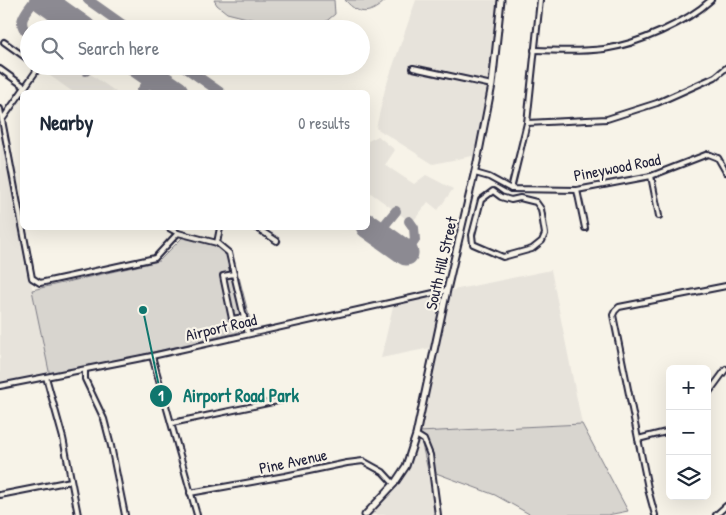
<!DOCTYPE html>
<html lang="en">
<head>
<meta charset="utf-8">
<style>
	:root { --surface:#fff; --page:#f2f2f3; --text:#1f2937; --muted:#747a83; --line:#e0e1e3 }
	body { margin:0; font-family:"Patrick Hand",sans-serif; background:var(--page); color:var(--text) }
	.controls { position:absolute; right:15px; bottom:15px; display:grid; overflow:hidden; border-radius:8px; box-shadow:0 5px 20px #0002 }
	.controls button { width:45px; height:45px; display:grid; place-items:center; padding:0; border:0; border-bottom:1px solid var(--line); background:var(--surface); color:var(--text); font:25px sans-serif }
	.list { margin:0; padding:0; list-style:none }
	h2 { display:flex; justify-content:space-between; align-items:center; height:65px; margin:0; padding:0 20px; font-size:21px }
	h2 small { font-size:16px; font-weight:400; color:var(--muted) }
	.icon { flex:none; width:28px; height:28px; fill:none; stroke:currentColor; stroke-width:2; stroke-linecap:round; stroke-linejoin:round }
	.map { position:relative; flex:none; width:726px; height:515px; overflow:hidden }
	.search { position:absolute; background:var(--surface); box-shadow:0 5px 20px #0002; left:20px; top:20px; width:350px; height:55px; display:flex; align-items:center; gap:12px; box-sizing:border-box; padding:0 18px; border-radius:28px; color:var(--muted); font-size:19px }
	.panel { position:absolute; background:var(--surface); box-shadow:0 5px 20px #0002; left:20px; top:90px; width:350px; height:140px; border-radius:8px }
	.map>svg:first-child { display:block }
</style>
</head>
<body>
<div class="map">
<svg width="726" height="515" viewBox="0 0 726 515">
	<rect width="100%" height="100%" fill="#f7f3e8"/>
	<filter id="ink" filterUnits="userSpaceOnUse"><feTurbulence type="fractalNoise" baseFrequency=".02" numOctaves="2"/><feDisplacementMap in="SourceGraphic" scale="10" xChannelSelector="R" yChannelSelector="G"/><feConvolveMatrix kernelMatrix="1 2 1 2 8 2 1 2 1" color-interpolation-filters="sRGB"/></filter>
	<g filter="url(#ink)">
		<!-- built -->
		<g fill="#e7e3db">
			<path d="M 416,0 L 499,0 L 491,80 L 477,155 L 433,164 L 376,128 L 385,89 Z"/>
			<path d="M 45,66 L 79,66 L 116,92 L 73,92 L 42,70 Z"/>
			<path d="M 0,129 L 50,376 L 0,387 Z"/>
			<path d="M 378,136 L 395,150 L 385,165 L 414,184 L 426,175 L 453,189 L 438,210 L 428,202 L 412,223 L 368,191 L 368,141 Z"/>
			<path d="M 551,270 L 582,424 L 419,432 L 426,458 L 435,515 L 369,515 L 398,485 L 413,457 L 435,347 L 381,358 L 394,302 Z"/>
		</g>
		<!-- green -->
		<g fill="#d8d5cf" stroke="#7d7c85">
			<path d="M 214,0 L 334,0 L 335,14 L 323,24 L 276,22 L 251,19 L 227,13 L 217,5 Z"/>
			<path d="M 345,0 L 386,0 C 371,14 360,17 345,0 Z"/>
			<path d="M 183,237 C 213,243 229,242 236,275 L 239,277 L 252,328 L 248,329 L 248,330 L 50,376 L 32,290 L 159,261 Z"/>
			<path d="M 582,424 L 628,511 L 608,515 L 531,515 L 495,495 L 428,470 L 419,432 Z"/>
		</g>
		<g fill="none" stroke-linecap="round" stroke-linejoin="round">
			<!-- taxiway -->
			<g stroke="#8c8a92" stroke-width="10">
				<path d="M 88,0 L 129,29"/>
				<path d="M 29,34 C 14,23 27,11 35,0"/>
				<path d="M 183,66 L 220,92"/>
				<path d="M 86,71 L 90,66"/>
				<path d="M 141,92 L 160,66"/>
				<path d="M 378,233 L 396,211"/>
				<path d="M 406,253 L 415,240 L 414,228 L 409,221"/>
			</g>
			<!-- runway -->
			<g stroke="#8c8a92" stroke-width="25">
				<path d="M 43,0 L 84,29"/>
				<path d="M 138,66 L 176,92"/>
				<path d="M 368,226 L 406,253"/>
			</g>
			<defs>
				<g id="minor">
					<path d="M 4,42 L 29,60"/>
					<path d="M 534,50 C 557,51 581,52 604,49 C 638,44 686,23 711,0"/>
					<path d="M 38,66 L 39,67 L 2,120 L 32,278 L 40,283 L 155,258 L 178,233 L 217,243 L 229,253 L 248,334"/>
					<path d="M 413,68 L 492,85"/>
					<path d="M 0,69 L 25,87"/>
					<path d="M 0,109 L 2,120"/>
					<path d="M 527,123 L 607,119 L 657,103 L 715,77 L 726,68"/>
					<path d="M 475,173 L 489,177 L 511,189 L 577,190 L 651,176 L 708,154 L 718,158 L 726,172"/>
					<path d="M 651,176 L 659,216"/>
					<path d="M 511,189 L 527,123 L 540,0"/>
					<path d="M 577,190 L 585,228"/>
					<path d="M 493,191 L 501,197 L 511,200 L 520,198 L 536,202 L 541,209 L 545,234 L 542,241 L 532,249 L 503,257 L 473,244 L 472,235 L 481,200 Z"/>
					<path d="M 169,228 L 178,233"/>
					<path d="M 257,228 L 277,241"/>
					<path d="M 217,243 L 220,228"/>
					<path d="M 234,274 L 223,276 L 232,319 L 244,317"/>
					<path d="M 152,356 L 197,515"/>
					<path d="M 85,370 L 85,379 L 104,419 L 111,446 L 125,515"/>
					<path d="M 46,377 L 63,438 L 78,515"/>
					<path d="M 0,386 L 152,356 L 447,290"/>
					<path d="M 707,395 L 726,369"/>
					<path d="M 172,423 L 292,398"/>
					<path d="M 416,435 L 424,440 L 430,455 L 438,515"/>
					<path d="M 638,439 L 670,431"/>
					<path d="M 190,493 L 285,476 L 347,463 L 363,461 L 383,472 L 394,484"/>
					<path d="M 0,495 L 71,481"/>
					<path d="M 655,515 L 649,493 L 613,315 L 615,311 L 619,307 L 726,286"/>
					<path d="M 716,515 L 726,506"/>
				</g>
				<path id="major" d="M 365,515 L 394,484 L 406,466 L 416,435 L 447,290 L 477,162 L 492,85 L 501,0"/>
			</defs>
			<!-- minor casing -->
			<use href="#minor" stroke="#22223b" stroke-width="8"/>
			<!-- major casing -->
			<use href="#major" stroke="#22223b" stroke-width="9"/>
			<!-- minor -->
			<use href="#minor" stroke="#f7f3e8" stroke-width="4"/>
			<!-- major -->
			<use href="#major" stroke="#f7f3e8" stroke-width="5"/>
		</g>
	</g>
	<g text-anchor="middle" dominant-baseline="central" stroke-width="4.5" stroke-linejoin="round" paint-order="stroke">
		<!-- street labels -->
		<g font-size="16" fill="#22223b" stroke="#f7f3e8">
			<text transform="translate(617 167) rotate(-11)">Pineywood Road</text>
			<text transform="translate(441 263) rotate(-77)">South Hill Street</text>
			<text transform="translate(221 327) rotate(-13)">Airport Road</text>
			<text transform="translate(293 461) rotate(-12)">Pine Avenue</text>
		</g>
	</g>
	<!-- callouts -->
	<path fill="none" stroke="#0f766e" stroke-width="2" d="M143 310L161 396"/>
	<g fill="#0f766e" stroke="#f7f3e8" stroke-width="2">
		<circle cx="143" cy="310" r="5"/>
		<circle cx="161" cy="396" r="12"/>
	</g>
	<g font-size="15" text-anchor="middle" font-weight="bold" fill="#fff">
		<text x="161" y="401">1</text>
	</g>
	<g font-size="18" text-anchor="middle" font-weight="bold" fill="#0f766e" stroke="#f7f3e8" stroke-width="4.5" stroke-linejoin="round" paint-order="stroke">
		<text x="241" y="402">Airport Road Park</text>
	</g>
</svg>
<div class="controls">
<button>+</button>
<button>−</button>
<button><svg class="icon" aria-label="layers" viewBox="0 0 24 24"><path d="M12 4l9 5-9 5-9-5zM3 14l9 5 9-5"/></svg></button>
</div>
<div class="search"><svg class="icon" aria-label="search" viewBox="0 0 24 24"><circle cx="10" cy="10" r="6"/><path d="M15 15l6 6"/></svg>Search here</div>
<section class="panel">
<h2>Nearby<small>0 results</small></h2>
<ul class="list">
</ul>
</section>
</div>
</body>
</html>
